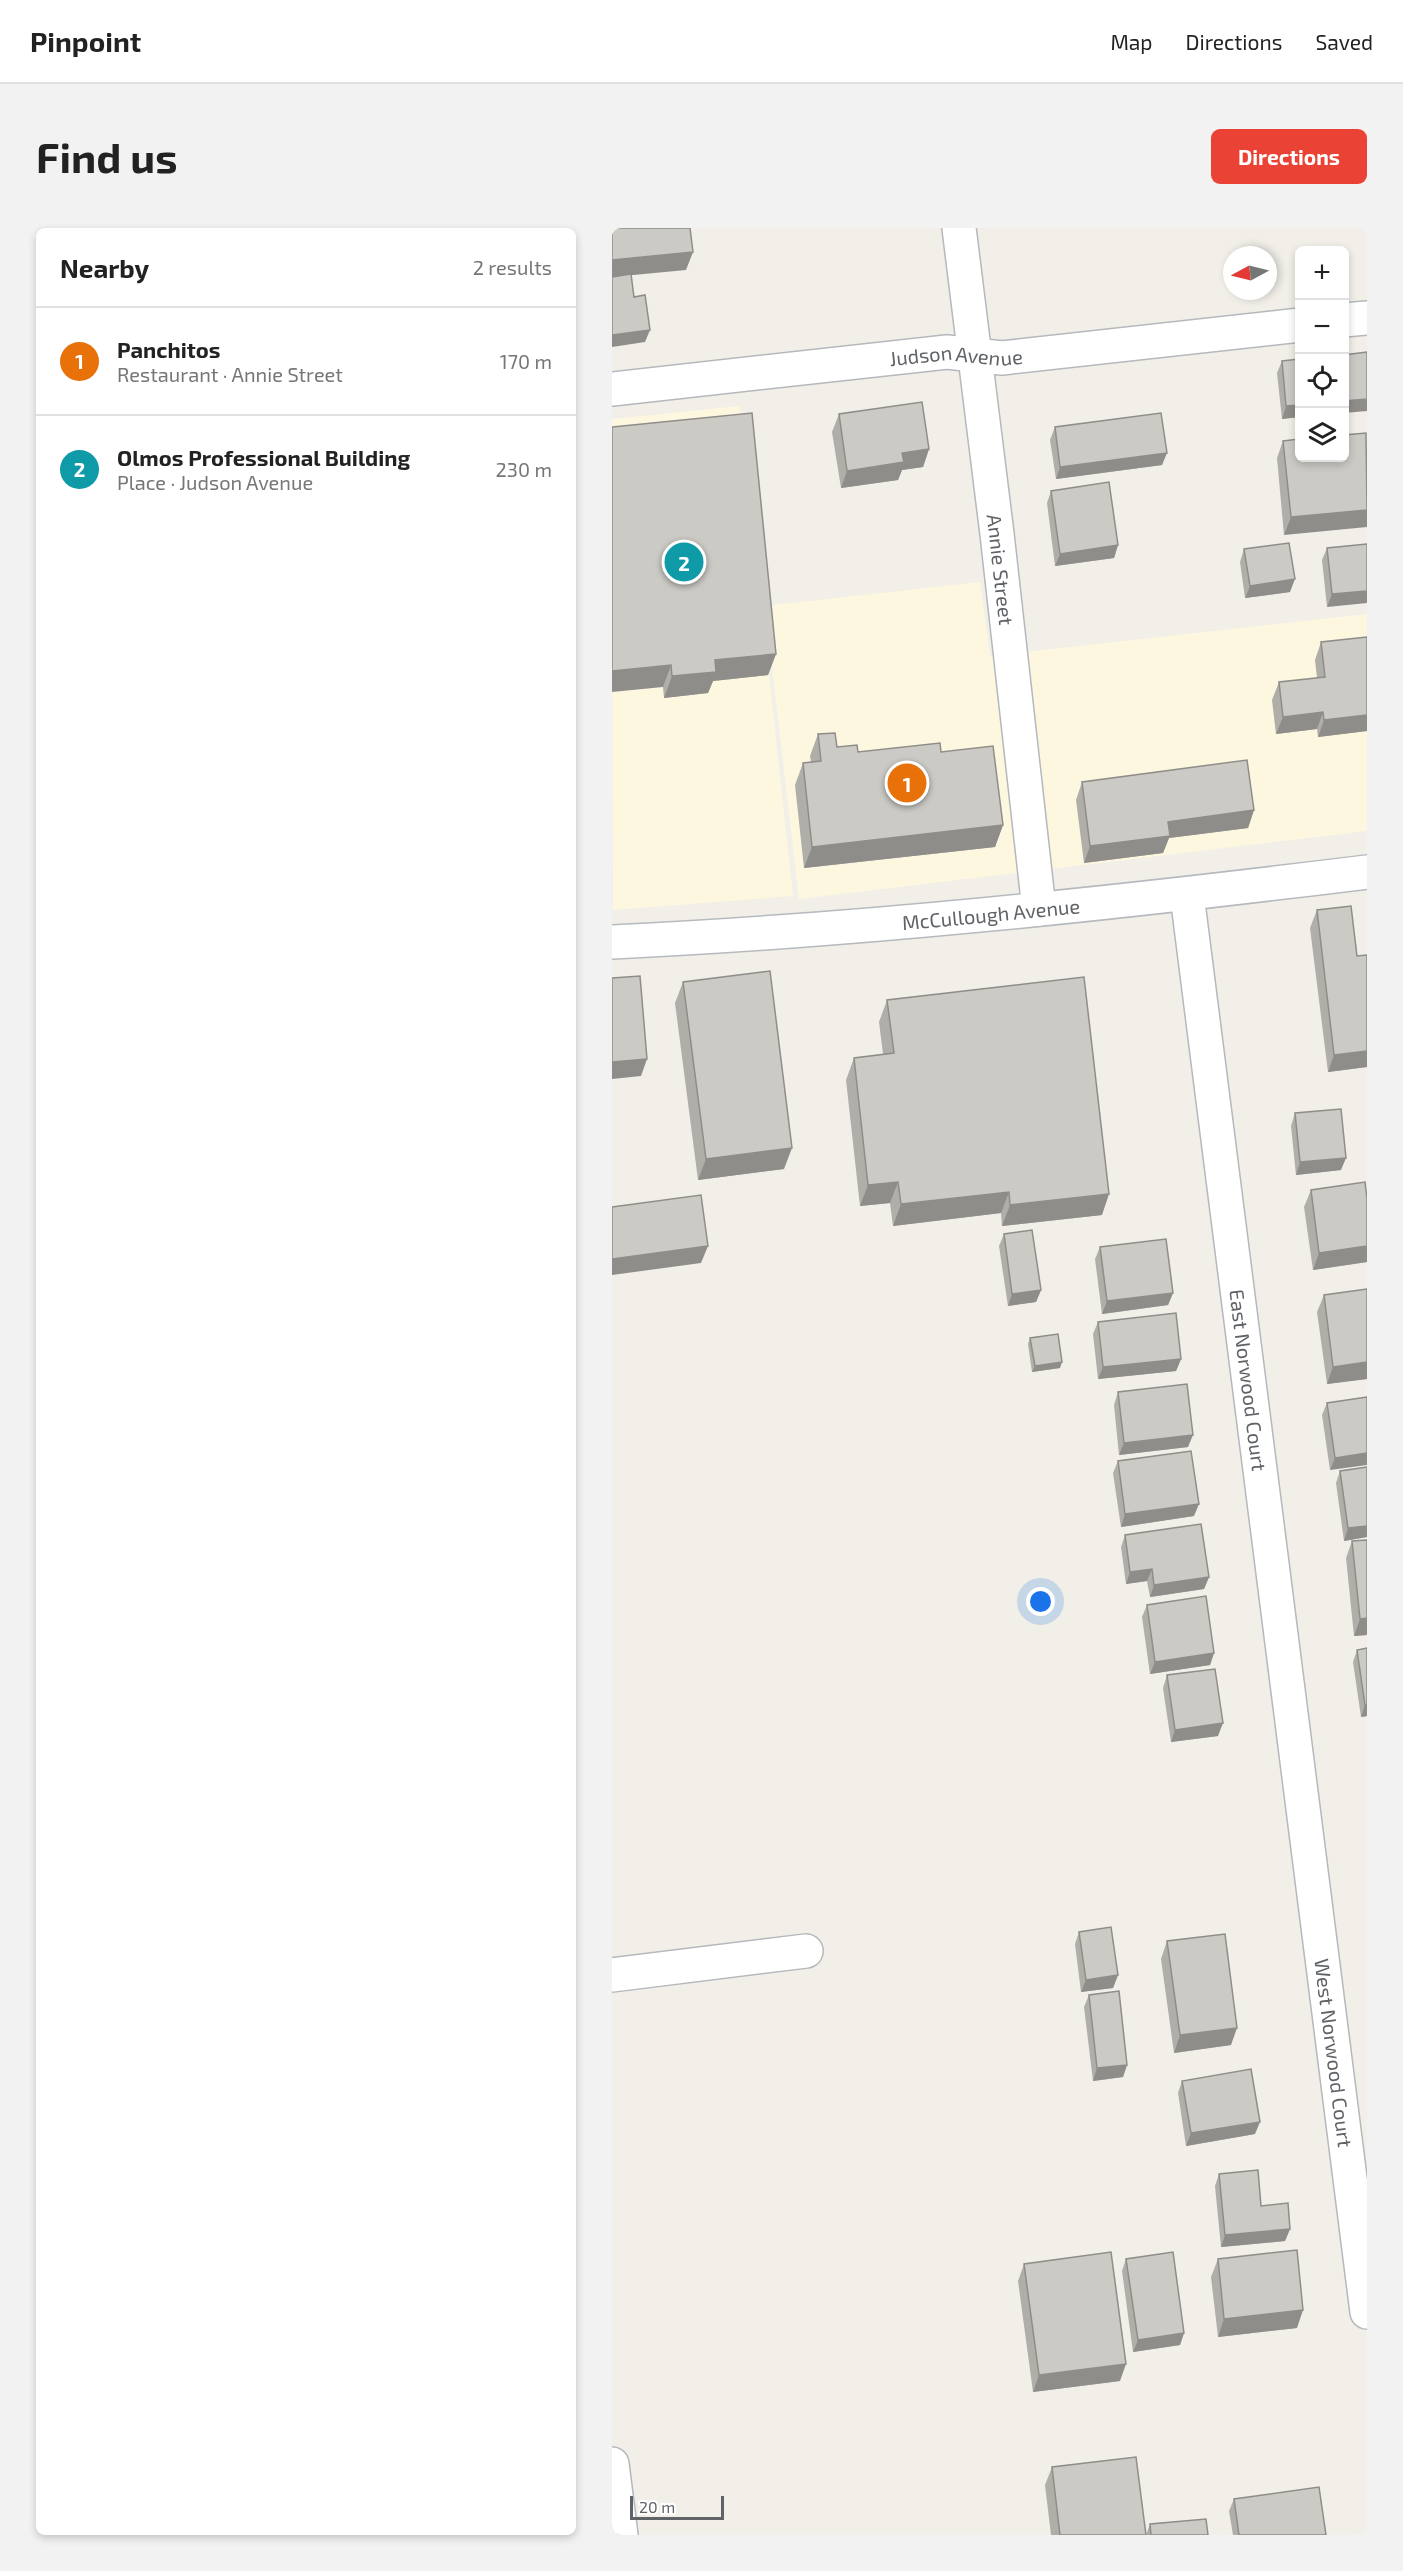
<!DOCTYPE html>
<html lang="en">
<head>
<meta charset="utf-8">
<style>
	:root { --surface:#fff; --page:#f2f2f2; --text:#222; --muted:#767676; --line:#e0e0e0; --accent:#ea4335 }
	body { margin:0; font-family:"Exo 2",sans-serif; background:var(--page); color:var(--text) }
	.controls { position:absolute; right:18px; top:18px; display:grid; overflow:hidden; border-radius:9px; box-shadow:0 3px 9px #0003 }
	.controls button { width:54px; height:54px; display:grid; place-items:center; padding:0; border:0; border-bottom:2px solid var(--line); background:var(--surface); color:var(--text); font:30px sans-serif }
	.compass { position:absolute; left:611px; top:18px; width:54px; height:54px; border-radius:50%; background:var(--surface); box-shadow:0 3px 9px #0003; rotate:263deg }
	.scale { position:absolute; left:18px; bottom:15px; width:94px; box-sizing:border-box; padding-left:6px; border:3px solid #5f6368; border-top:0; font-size:16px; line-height:21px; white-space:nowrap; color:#5f6368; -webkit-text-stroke:4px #fff; paint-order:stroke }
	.you { position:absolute; left:429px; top:1374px; width:21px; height:21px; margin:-15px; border:4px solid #fff; border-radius:50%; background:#1a73e8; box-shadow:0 0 0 9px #1a73e833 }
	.badge { display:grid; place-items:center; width:39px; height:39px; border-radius:50%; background:var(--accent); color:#fff; font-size:20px; font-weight:700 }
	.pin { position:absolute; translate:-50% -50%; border:3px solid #fff; box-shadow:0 2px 6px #0006 }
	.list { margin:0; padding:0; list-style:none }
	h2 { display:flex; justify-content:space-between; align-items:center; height:78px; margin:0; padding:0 24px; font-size:26px }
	h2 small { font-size:20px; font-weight:400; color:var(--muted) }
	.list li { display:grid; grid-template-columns:39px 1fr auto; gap:18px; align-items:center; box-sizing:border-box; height:108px; padding:0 24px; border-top:2px solid var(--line) }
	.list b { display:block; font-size:22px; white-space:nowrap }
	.list p { margin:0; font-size:20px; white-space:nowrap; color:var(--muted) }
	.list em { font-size:20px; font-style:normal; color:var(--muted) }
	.icon { flex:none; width:33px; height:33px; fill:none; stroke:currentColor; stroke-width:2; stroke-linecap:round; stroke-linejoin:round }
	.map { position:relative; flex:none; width:755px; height:2307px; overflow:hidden; border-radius:9px }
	header { display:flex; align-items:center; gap:36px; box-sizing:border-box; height:84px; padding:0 30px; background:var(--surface); border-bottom:2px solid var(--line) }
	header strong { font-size:28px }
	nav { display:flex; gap:33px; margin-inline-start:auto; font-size:21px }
	.intro { display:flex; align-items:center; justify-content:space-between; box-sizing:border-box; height:144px; padding:0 36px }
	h1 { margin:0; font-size:42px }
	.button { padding:15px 27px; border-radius:9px; background:var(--accent); color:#fff; font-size:21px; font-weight:700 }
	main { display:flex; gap:36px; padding:0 36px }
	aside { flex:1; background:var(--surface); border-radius:9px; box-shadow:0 3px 9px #0003 }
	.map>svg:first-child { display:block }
</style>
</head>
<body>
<header>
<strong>Pinpoint</strong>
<nav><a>Map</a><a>Directions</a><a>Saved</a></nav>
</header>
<div class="intro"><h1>Find us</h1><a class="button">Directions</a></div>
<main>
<aside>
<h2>Nearby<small>2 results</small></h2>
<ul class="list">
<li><span class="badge" style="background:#e8710a">1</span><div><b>Panchitos</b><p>Restaurant · Annie Street</p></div><em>170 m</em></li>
<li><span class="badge" style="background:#0f9aa8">2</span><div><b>Olmos Professional Building</b><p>Place · Judson Avenue</p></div><em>230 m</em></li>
</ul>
</aside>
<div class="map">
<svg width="755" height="2307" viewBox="0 0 755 2307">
	<rect width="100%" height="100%" fill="#f1efe8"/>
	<!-- commercial -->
	<g fill="#fef7e0">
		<path d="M 128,178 L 181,668 L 1,682 L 0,191 Z"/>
		<path d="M 368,354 L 378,428 L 755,386 L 755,603 L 187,671 L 153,378 Z"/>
	</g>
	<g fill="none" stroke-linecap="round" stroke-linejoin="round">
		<defs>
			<g id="minor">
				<path id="s1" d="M 347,0 L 385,306 L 427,681"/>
				<path d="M 732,92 L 755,90"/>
				<path id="s2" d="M 0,161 L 335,124 L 390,130 L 688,97"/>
				<path id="s3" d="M 575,667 L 755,2084"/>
				<path d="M 0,1747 L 194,1723"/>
				<path d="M 0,2236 L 9,2307"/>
			</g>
			<g id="secondary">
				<path id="s4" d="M 0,714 C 252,702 504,675 755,644"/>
			</g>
		</defs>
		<!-- minor casing -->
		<use href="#minor" stroke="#b5b8bc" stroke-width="36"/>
		<!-- secondary casing -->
		<use href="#secondary" stroke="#b6babf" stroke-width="36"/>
		<!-- minor -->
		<use href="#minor" stroke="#fff" stroke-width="33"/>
		<!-- secondary -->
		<use href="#secondary" stroke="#fff" stroke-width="33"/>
	</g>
	<!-- wall -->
	<g fill="#afaea9">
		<path d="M 670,133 L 687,189 L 670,191 L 665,145 Z"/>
		<path d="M 227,186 L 317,221 L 311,239 L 290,242 L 286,252 L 229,260 L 220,204 Z"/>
		<path d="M 0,199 L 164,426 L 156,447 L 101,453 L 96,465 L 52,470 L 51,459 Z"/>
		<path d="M 443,199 L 550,237 L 444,251 L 438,212 Z"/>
		<path d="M 671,213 L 732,230 L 672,307 L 665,230 Z"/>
		<path d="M 439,263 L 506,317 L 502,330 L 443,338 L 435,275 Z"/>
		<path d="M 755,316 L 715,379 L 710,332 L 715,320 Z"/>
		<path d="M 632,321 L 678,364 L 633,370 L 628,334 Z"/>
		<path d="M 755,409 L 755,503 L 706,509 L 705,501 L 664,506 L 660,472 L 667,454 L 705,450 L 703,432 L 709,414 Z"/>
		<path d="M 206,506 L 225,519 L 246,524 L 329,524 L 391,597 L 383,619 L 192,640 L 183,557 L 191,535 L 199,534 L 198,528 Z"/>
		<path d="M 470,554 L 642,582 L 636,600 L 557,610 L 551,625 L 472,635 L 464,572 Z"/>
		<path d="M 705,682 L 745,728 L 755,839 L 716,844 L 698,700 Z"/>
		<path d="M 71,754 L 172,941 L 86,952 L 63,775 Z"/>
		<path d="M 275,772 L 490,987 L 390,998 L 389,985 L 281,998 L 278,975 L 248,978 L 234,852 L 242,830 L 271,826 L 267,794 Z"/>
		<path d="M 683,885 L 729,942 L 684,947 L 679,898 Z"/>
		<path d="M 699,962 L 755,971 L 755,1034 L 701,1042 L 692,979 Z"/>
		<path d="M 392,1006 L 429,1062 L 424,1074 L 396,1078 L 387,1018 Z"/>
		<path d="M 488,1019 L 561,1065 L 556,1077 L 490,1086 L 483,1031 Z"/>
		<path d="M 755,1061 L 755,1151 L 715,1156 L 705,1084 L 712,1067 Z"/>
		<path d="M 486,1094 L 569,1131 L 564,1143 L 486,1151 L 481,1106 Z"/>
		<path d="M 418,1110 L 448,1140 L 420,1144 L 416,1116 Z"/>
		<path d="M 506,1164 L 576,1219 L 507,1227 L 502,1177 Z"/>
		<path d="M 755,1169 L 718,1242 L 710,1187 L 715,1175 Z"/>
		<path d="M 506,1233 L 582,1288 L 509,1299 L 501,1245 Z"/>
		<path d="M 755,1239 L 755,1309 L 732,1313 L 724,1255 L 728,1243 Z"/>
		<path d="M 513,1307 L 597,1349 L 592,1361 L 538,1369 L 535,1353 L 514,1356 L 509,1319 Z"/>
		<path d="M 740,1313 L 755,1407 L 742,1408 L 734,1330 Z"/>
		<path d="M 535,1377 L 602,1425 L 598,1437 L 538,1446 L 530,1389 Z"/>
		<path d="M 755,1420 L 755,1488 L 749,1489 L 741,1434 L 745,1422 Z"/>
		<path d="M 555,1447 L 606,1508 L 559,1514 L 551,1460 Z"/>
		<path d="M 467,1704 L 506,1747 L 501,1760 L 469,1764 L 463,1716 Z"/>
		<path d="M 555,1713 L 619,1817 L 562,1825 L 549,1731 Z"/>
		<path d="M 477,1767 L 515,1837 L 511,1849 L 481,1853 L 472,1779 Z"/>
		<path d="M 570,1853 L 643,1906 L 574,1918 L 566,1865 Z"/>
		<path d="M 607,1946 L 678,2001 L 673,2013 L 609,2019 L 603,1958 Z"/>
		<path d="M 514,2031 L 572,2105 L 568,2117 L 521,2124 L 510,2043 Z"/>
		<path d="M 606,2031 L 685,2100 L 606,2109 L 599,2049 Z"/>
		<path d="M 412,2036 L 508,2153 L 421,2164 L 406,2053 Z"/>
		<path d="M 440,2239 L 534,2307 L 538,2296 L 596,2307 L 439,2307 L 433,2257 Z"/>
		<path d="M 622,2271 L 714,2307 L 621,2307 L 617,2283 Z"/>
	</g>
	<!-- shaded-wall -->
	<g fill="#8f8d8a">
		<path d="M 81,24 L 74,42 L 0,49 L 0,32 Z"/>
		<path d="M 38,102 L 33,114 L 0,119 L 0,107 Z"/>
		<path d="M 755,171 L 755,183 L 732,185 L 732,173 Z"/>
		<path d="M 687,177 L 687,189 L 670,191 L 674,178 Z"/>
		<path d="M 317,221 L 311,239 L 290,242 L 286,252 L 229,260 L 235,243 L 290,225 Z"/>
		<path d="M 555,225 L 550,237 L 444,251 L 448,239 Z"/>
		<path d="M 755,282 L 755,299 L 672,307 L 679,289 Z"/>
		<path d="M 506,317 L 502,330 L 443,338 L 448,326 Z"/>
		<path d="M 683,351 L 678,364 L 633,370 L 638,358 Z"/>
		<path d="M 755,363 L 755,375 L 715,379 L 720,366 Z"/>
		<path d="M 164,426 L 156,447 L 101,453 L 96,465 L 52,470 L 60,448 L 103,432 Z"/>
		<path d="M 59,437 L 51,459 L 0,464 L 0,443 Z"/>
		<path d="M 711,484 L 705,501 L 664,506 L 671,489 Z"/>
		<path d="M 755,487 L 755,503 L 706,509 L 712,492 Z"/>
		<path d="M 642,582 L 636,600 L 557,610 L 551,625 L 472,635 L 478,618 L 556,594 Z"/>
		<path d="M 391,597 L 383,619 L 192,640 L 200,619 Z"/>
		<path d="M 755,823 L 755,839 L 716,844 L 722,827 Z"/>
		<path d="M 35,831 L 29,848 L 0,851 L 0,834 Z"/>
		<path d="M 180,920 L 172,941 L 86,952 L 94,931 Z"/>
		<path d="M 734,930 L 729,942 L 684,947 L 688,934 Z"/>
		<path d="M 286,954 L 278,975 L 248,978 L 256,957 Z"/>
		<path d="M 397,964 L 389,985 L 281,998 L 289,976 Z"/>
		<path d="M 497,966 L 490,987 L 390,998 L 398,977 Z"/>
		<path d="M 96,1018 L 89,1035 L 0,1047 L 0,1031 Z"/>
		<path d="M 755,1018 L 755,1034 L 701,1042 L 707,1025 Z"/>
		<path d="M 429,1062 L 424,1074 L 396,1078 L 400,1066 Z"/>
		<path d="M 561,1065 L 556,1077 L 490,1086 L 495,1073 Z"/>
		<path d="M 569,1131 L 564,1143 L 486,1151 L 491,1139 Z"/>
		<path d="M 450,1134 L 448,1140 L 420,1144 L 423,1138 Z"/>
		<path d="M 755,1134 L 755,1151 L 715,1156 L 721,1139 Z"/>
		<path d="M 581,1207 L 576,1219 L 507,1227 L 512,1215 Z"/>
		<path d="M 755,1225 L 755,1237 L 718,1242 L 723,1230 Z"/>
		<path d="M 587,1276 L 582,1288 L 509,1299 L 513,1286 Z"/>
		<path d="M 755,1298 L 755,1309 L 732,1313 L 736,1300 Z"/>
		<path d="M 540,1341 L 535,1353 L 514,1356 L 518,1344 Z"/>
		<path d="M 597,1349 L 592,1361 L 538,1369 L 542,1357 Z"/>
		<path d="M 755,1390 L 755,1407 L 742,1408 L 748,1391 Z"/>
		<path d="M 602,1425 L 598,1437 L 538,1446 L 543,1434 Z"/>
		<path d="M 753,1477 L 755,1477 L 755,1488 L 749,1489 Z"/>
		<path d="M 611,1495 L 606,1508 L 559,1514 L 563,1502 Z"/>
		<path d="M 506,1747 L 501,1760 L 469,1764 L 474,1752 Z"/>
		<path d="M 625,1800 L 619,1817 L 562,1825 L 568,1807 Z"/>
		<path d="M 515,1837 L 511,1849 L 481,1853 L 485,1840 Z"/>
		<path d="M 648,1894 L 643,1906 L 574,1918 L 579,1905 Z"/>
		<path d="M 678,2001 L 673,2013 L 609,2019 L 613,2007 Z"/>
		<path d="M 691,2082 L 685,2100 L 606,2109 L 612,2091 Z"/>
		<path d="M 572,2105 L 568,2117 L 521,2124 L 526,2112 Z"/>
		<path d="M 514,2136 L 508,2153 L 421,2164 L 427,2147 Z"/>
	</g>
	<!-- building -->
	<g fill="#cccac5" stroke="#8f8d8a" stroke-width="1.5">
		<path d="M 0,0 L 78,0 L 81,24 L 0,32 Z"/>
		<path d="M 19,46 L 22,69 L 33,67 L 38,102 L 0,107 L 0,49 Z"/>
		<path d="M 755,124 L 755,171 L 732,173 L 732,127 Z"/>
		<path d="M 687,131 L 687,177 L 674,178 L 670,133 Z"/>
		<path d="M 310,174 L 317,221 L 290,225 L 292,234 L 235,243 L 227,186 Z"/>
		<path d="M 140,185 L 164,426 L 103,432 L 104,444 L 60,448 L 59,437 L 0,443 L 0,199 Z"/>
		<path d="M 549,185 L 555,225 L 448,239 L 443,199 Z"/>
		<path d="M 754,205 L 755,282 L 679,289 L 671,213 L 687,211 L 687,230 L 732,230 L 732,207 Z"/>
		<path d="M 497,254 L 506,317 L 448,326 L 439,263 Z"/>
		<path d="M 677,315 L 683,351 L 638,358 L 632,321 Z"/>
		<path d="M 755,316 L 755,363 L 720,366 L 715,320 Z"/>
		<path d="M 755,409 L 755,487 L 712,492 L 711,484 L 671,489 L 667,454 L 713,449 L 709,414 Z"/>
		<path d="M 223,505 L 225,519 L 245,517 L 246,524 L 328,515 L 329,524 L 381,518 L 391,597 L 200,619 L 191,535 L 209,533 L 206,506 Z"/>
		<path d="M 635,532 L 642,582 L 556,594 L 558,608 L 478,618 L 470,554 Z"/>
		<path d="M 739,678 L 745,728 L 755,727 L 755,823 L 722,827 L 705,682 Z"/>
		<path d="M 158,743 L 180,920 L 94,931 L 71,754 Z"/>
		<path d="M 28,748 L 35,831 L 0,834 L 0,750 Z"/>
		<path d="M 472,749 L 497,966 L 398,977 L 397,964 L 289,976 L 286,954 L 256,957 L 242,830 L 282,825 L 275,772 Z"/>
		<path d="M 729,881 L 734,930 L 688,934 L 683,885 Z"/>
		<path d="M 753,954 L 755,971 L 755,1018 L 707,1025 L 699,962 Z"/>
		<path d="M 89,967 L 96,1018 L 0,1031 L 0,979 Z"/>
		<path d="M 420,1002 L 429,1062 L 400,1066 L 392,1006 Z"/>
		<path d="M 554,1011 L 561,1065 L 495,1073 L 488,1019 Z"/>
		<path d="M 755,1061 L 755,1134 L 721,1139 L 712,1067 Z"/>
		<path d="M 564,1085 L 569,1131 L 491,1139 L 486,1094 Z"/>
		<path d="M 446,1106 L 450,1134 L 423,1138 L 418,1110 Z"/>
		<path d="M 575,1156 L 581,1207 L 512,1215 L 506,1164 Z"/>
		<path d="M 755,1169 L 755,1225 L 723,1230 L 715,1175 Z"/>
		<path d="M 579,1223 L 587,1276 L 513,1286 L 506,1233 Z"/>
		<path d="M 755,1239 L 755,1298 L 736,1300 L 728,1243 Z"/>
		<path d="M 589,1296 L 597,1349 L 542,1357 L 540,1341 L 518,1344 L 513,1307 Z"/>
		<path d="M 755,1312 L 755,1390 L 748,1391 L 740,1313 Z"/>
		<path d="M 594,1368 L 602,1425 L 543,1434 L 535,1377 Z"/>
		<path d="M 755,1420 L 755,1477 L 753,1477 L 745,1422 Z"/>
		<path d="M 603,1441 L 611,1495 L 563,1502 L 555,1447 Z"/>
		<path d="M 499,1699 L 506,1747 L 474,1752 L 467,1704 Z"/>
		<path d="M 613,1706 L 625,1800 L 568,1807 L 555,1713 Z"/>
		<path d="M 507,1763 L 515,1837 L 485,1840 L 477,1767 Z"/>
		<path d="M 639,1841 L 648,1894 L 579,1905 L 570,1853 Z"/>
		<path d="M 646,1942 L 649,1978 L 676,1975 L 678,2001 L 613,2007 L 607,1946 Z"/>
		<path d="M 685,2022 L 691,2082 L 612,2091 L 606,2031 Z"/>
		<path d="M 499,2024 L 514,2136 L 427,2147 L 412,2036 Z"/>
		<path d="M 561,2024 L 572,2105 L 526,2112 L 514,2031 Z"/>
		<path d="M 524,2229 L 534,2307 L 448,2307 L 440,2239 Z"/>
		<path d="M 707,2259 L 714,2307 L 627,2307 L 622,2271 Z"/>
		<path d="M 594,2291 L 596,2307 L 539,2307 L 538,2296 Z"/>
	</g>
	<g text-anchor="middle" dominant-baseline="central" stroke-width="5" stroke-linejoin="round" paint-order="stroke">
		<!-- street labels -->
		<g font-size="20" fill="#5f6368" stroke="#fff">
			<text stroke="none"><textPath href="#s2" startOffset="346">Judson Avenue</textPath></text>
			<text stroke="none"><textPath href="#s1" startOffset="344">Annie Street</textPath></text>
			<text stroke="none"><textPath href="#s4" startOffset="380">McCullough Avenue</textPath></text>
			<text stroke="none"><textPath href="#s3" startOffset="489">East Norwood Court</textPath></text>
			<text stroke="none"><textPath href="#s3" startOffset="1167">West Norwood Court</textPath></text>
		</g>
	</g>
</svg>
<div class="controls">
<button>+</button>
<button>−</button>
<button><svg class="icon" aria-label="locate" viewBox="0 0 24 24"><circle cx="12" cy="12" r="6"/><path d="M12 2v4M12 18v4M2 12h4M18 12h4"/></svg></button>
<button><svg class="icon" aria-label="layers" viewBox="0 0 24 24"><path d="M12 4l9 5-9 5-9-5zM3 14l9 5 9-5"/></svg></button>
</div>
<svg class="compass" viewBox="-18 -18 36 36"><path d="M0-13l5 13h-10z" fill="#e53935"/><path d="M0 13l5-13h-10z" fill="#767676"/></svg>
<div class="scale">20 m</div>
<div class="you"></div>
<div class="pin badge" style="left:295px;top:555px;background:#e8710a">1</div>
<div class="pin badge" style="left:72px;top:334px;background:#0f9aa8">2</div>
</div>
</main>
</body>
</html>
